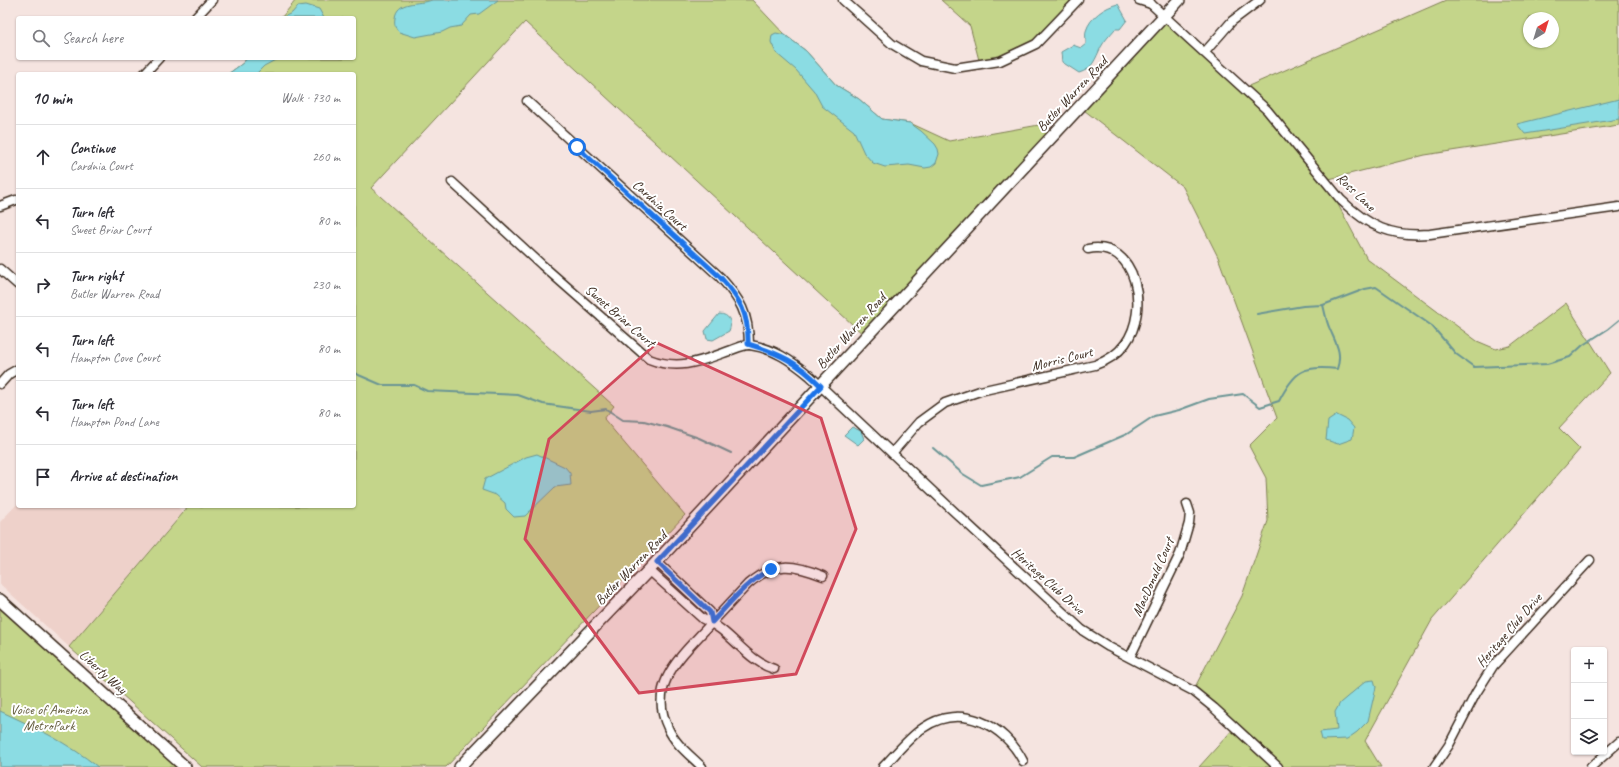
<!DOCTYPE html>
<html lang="en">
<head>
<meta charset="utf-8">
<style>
	:root { --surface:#fff; --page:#f7f7f7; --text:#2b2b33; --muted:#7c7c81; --line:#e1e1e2 }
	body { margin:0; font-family:Caveat,sans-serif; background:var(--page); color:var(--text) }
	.controls { position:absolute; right:12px; bottom:12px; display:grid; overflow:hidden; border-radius:4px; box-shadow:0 1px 3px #0004 }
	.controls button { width:36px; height:36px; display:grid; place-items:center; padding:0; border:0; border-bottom:1px solid var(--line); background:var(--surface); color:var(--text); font:20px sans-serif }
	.compass { position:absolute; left:1523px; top:12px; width:36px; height:36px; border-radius:50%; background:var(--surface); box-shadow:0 1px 3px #0004; rotate:38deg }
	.stop { position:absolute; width:12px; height:12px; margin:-9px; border:3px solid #1a73e8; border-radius:50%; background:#fff }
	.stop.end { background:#1a73e8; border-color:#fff; box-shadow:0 1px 4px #0008 }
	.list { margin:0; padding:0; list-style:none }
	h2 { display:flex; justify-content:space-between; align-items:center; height:52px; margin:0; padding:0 16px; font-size:17px }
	h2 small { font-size:13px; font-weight:400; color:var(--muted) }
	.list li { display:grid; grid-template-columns:26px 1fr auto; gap:12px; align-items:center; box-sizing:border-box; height:64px; padding:0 16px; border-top:1px solid var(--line) }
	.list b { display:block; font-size:15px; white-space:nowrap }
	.list p { margin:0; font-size:13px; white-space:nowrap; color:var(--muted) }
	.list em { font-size:13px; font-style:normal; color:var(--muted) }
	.icon { flex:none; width:22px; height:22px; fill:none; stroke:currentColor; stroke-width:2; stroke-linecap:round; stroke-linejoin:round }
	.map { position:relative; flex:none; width:1619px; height:767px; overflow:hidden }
	.search { position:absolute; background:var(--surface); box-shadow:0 1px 3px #0004; left:16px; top:16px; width:340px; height:44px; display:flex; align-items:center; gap:10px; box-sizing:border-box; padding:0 14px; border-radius:4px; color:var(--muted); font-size:15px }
	.panel { position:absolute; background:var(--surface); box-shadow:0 1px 3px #0004; left:16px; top:72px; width:340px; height:436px; border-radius:4px }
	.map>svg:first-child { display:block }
</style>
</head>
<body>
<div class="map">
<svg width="1619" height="767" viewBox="0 0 1619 767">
	<rect width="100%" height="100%" fill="#f5e4e0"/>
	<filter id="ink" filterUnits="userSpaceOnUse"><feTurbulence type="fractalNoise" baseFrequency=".025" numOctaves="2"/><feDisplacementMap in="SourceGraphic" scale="8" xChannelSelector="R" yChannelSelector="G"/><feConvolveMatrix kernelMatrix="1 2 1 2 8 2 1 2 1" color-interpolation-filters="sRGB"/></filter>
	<g filter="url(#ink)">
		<!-- built -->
		<path fill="#eed1ca" d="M 18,503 L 18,506 L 176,506 L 183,512 L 69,647 L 0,584 L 0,522 Z"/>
		<!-- green -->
		<g fill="#c4d58a" stroke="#808054" fill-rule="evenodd">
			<path d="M 296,0 L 752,0 L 785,35 L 806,51 L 836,85 L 859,99 L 882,119 L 910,123 L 949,141 L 1039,125 L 1053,137 L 866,337 L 525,22 L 371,188 L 614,406 L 604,419 L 685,515 L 446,767 L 202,767 L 69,647 L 189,506 L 354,506 L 354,74 L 228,74 L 243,63 L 247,58 L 354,58 L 354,18 L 281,18 Z"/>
			<path d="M 941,0 L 1078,0 L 1036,44 L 980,64 L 970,26 Z"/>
			<path d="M 1446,0 L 1619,0 L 1619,125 L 1425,155 L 1325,180 L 1367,259 L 1477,341 L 1496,349 L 1510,346 L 1566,303 L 1610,373 L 1559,428 L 1580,449 L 1432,620 L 1365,741 L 1381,767 L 1199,767 L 1235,727 L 1193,691 L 1242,596 L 1268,521 L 1266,478 L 1249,446 L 1277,418 L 1218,257 L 1183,187 L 1080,107 L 1164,16 L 1244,88 ZM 1529,18 L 1553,18 L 1553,42 L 1529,42 Z"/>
			<path d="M 0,608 L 177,767 L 0,767 Z"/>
		</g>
		<!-- water -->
		<g fill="#8bdce3" stroke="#6b9594">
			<path d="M 432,0 L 498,0 L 479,14 L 471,15 L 461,26 L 450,28 L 442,32 L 415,37 L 399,32 C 395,28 394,24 395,18 C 397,0 418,5 432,0 Z"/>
			<path d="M 1118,4 L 1127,20 L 1120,29 L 1115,29 C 1110,35 1104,41 1101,47 C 1095,59 1093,69 1079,73 L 1062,62 L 1061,52 L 1073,45 L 1081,48 L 1086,44 C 1086,40 1085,34 1086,31 C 1090,17 1105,7 1118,4 Z"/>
			<path d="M 306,5 L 319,9 L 324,18 L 281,18 L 292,13 L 298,6 Z"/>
			<path d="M 776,33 L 785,35 L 806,51 L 836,85 L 859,99 L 882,119 L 910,123 L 921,131 L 935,144 L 938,149 L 939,154 L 936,163 L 931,167 L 925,168 L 909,165 L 885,167 L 873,163 L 864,153 L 854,131 L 822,106 L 814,91 L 796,70 L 776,53 L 771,42 L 772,35 Z"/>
			<path d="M 247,58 L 279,58 L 264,66 L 256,74 L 228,74 L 243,63 Z"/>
			<path d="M 1619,99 L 1619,119 L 1525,134 L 1517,124 Z"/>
			<path d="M 719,314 C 729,314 733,322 729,331 L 713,340 L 707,339 L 705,331 Z"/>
			<path d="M 1337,415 L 1347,420 L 1354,428 L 1352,439 L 1338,444 L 1326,440 L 1328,421 Z"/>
			<path d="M 852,427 L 861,431 L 864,439 L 858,445 L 844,435 Z"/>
			<path d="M 537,454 L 565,467 L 570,473 L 571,485 L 555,487 L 525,516 L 514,517 L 506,509 L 505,503 L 496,495 L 482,490 L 485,479 L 526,457 Z"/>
			<path d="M 1374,680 L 1376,687 L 1368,721 L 1357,732 L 1347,739 L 1322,740 L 1320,732 L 1337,730 L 1335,712 L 1340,703 L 1366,681 Z"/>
			<path d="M 0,711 C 35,727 68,743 98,767 L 0,767 Z"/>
		</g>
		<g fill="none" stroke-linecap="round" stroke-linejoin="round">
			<!-- stream -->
			<g stroke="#6b9594" stroke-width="2">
				<path d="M 1257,314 L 1303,306 L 1323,305 L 1365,289 L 1376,287 L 1432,326 L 1456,354 L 1474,367 L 1547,364 L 1570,357 L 1583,345 L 1608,329 L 1619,320"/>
				<path d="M 354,373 L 382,385 L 414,385 L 427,391 L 518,395 L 543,404 L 591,411 L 606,409 L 623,420 L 644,421 L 667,427 L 699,438 L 731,453"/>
				<path d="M 933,448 L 963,474 L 981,485 L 1020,477 L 1052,457 L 1074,457 L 1127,434 L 1154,416 L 1179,410 L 1209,399 L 1243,394 L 1260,407 L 1279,401 C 1295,370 1304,365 1337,369 C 1343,352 1335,342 1329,327 C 1326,320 1325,312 1323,305"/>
			</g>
			<defs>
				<g id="minor">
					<path d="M 843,0 L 892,44 L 921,61 L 955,68 L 1000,61 L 1036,44 L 1078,0"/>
					<path d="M 1139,0 L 1151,4"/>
					<path d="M 1149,0 L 1151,4 L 1267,110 L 1341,200 C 1369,227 1391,237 1430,234 L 1619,207"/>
					<path d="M 195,18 L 212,0"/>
					<path d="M 1205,52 L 1232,21 L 1260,0"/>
					<path d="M 144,74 L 159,58"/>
					<path d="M 527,101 L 720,277 C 740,299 749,314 749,345"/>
					<path d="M 452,182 L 542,265 L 649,359 C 679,371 701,361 729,351 C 735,349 744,344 750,345 C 773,348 792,361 810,376 L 946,504 L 1082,630 L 1109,647 L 1193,691 L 1214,708 L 1278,767"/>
					<path d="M 0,206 L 16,200"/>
					<path d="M 0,269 L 18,285"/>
					<path d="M 0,384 L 9,374 L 18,369"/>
					<path d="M 892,453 L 919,422 L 945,403 L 980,391 L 1095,365 C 1107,361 1117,355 1125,344 C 1150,311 1137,239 1088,249"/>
					<path d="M 657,562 L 710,612 L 712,623"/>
					<path d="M 649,570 L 703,619 C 731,630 745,660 774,669"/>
					<path d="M 1130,657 L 1180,554 L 1189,523 L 1190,513 L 1187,504"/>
					<path d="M 702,767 C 690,755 675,744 668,728 C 648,686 678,659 704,631 C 719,615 734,599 748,584 C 775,561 793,564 823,576"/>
					<path d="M 883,767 C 896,754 908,738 923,728 C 960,702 1005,725 1023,761"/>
					<path d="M 1434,767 L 1449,745 L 1476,693 L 1493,666 L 1590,560"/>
					<path d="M 1591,767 L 1619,742"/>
				</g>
				<g id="secondary">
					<path d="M 0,600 L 185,767"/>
					<path d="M 460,767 L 649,570 L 1179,0"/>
				</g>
			</defs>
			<!-- minor casing -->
			<use href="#minor" stroke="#3b2a1e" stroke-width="11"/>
			<!-- secondary casing -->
			<use href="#secondary" stroke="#3b2a1e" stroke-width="14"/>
			<!-- minor -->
			<use href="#minor" stroke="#fff" stroke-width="8"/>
			<!-- secondary -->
			<use href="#secondary" stroke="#fff" stroke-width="11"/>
		</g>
	</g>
	<g fill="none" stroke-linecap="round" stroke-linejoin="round" filter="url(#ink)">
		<!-- route -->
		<path stroke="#1a73e8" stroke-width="5" d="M 577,147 L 720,277 C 740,299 749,314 748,344 C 781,354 797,362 821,386 L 657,562 L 710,612 L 712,622 C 730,603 747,581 771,569"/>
	</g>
	<!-- marked area -->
	<path fill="#d1495b" fill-opacity="0.2" stroke="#d1495b" stroke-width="3" stroke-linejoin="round" d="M 657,343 L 821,418 L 856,529 L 796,674 L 639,693 L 525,539 L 549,439 Z"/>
	<g text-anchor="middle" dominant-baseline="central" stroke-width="4" stroke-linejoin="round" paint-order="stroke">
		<!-- street labels -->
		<g font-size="14" fill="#3b2a1e" stroke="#fff">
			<text transform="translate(1072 94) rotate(-47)">Butler Warren Road</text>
			<text transform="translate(1356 192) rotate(44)">Ross Lane</text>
			<text transform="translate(660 205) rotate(42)">Cardnia Court</text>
			<text transform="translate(620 316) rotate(41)">Sweet Briar Court</text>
			<text transform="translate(851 331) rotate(-48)">Butler Warren Road</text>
			<text transform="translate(1062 359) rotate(-14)">Morris Court</text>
			<text transform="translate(631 568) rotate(-46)">Butler Warren Road</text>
			<text transform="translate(1153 577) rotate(-66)">MacDonald Court</text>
			<text transform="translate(1048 581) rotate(42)">Heritage Club Drive</text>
			<text transform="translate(1509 630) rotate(-49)">Heritage Club Drive</text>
			<text transform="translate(103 672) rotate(42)">Liberty Way</text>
		</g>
		<!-- park labels -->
		<g font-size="14" fill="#645d3e" stroke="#fff">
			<text x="49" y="709">Voice of America<tspan x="49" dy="16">MetroPark</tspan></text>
		</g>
	</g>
</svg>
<div class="controls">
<button>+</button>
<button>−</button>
<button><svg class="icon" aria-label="layers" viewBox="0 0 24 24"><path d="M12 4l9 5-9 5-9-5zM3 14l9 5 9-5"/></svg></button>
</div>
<svg class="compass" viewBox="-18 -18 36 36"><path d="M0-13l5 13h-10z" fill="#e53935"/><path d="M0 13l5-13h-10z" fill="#7c7c81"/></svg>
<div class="stop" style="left:577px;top:147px"></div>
<div class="stop end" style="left:771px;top:569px"></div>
<div class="search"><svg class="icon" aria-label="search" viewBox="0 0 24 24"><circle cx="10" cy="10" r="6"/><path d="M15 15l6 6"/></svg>Search here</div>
<section class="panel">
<h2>10 min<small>Walk · 730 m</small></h2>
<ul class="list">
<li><svg class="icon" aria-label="ahead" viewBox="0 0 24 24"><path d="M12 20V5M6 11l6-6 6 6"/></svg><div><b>Continue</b><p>Cardnia Court</p></div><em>260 m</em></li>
<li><svg class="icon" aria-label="left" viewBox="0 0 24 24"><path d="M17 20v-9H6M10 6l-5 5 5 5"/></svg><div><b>Turn left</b><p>Sweet Briar Court</p></div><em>80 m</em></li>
<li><svg class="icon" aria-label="right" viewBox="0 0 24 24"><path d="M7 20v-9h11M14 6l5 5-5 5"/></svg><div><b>Turn right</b><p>Butler Warren Road</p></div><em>230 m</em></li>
<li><svg class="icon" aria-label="left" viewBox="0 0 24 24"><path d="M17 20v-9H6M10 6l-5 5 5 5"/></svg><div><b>Turn left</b><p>Hampton Cove Court</p></div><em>80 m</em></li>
<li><svg class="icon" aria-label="left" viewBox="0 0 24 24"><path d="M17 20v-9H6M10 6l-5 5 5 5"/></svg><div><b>Turn left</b><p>Hampton Pond Lane</p></div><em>80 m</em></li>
<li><svg class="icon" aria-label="arrive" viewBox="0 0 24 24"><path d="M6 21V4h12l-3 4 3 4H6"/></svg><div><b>Arrive at destination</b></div></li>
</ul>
</section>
</div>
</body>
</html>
